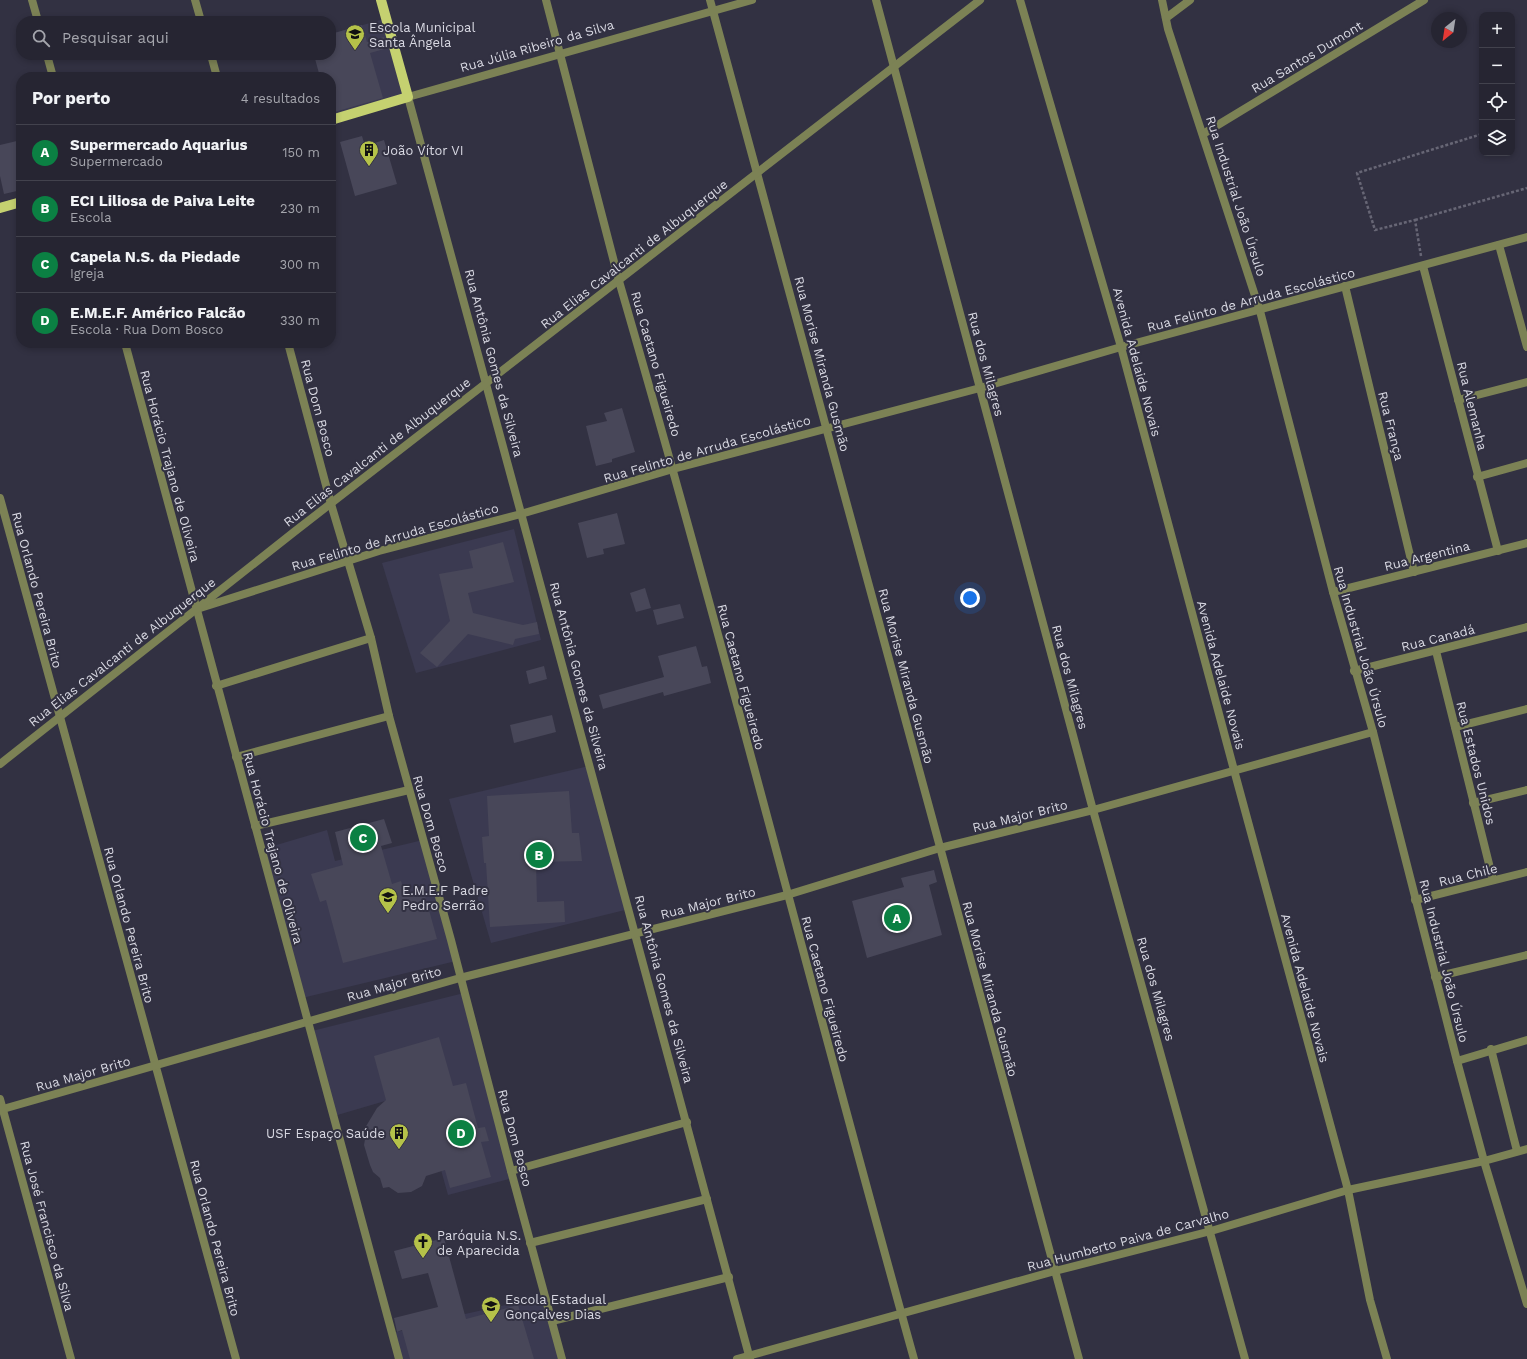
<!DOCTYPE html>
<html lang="pt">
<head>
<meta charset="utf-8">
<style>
	:root { --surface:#262532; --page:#2e2d3a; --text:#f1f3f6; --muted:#a4a5ac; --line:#42424d; --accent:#0b8043 }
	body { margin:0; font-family:"Work Sans",sans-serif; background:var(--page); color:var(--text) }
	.controls { position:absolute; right:12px; top:12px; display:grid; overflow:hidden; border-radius:8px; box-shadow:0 2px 6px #0003 }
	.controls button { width:36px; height:36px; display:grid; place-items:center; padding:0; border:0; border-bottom:1px solid var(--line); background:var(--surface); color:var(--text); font:20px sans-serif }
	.compass { position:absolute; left:1431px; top:12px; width:36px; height:36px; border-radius:50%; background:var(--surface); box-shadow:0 2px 6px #0003; rotate:210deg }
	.you { position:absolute; left:970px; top:598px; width:14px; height:14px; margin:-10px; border:3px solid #fff; border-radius:50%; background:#1a73e8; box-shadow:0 0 0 6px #1a73e833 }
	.badge { display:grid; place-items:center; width:26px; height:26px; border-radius:50%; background:var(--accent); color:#fff; font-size:13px; font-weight:700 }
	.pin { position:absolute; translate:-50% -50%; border:2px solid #fff; box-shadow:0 1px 4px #0006 }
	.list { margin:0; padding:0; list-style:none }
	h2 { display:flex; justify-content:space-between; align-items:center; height:52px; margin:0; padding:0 16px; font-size:17px }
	h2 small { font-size:13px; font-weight:400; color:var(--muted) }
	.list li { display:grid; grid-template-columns:26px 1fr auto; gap:12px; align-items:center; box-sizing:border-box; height:56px; padding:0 16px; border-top:1px solid var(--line) }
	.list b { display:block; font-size:15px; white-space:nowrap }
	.list p { margin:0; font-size:13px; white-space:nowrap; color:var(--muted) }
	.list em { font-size:13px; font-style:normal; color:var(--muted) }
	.icon { flex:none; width:22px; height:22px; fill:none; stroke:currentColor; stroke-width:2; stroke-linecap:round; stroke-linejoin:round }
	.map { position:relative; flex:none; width:1527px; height:1359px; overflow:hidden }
	.search { position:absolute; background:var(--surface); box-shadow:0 2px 6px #0003; left:16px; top:16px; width:320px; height:44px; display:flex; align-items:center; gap:10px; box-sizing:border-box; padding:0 14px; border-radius:16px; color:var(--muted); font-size:15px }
	.panel { position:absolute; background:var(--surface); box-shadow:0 2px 6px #0003; left:16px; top:72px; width:320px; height:276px; border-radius:16px }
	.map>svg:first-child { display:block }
</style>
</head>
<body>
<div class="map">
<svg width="1527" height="1359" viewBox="0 0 1527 1359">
	<rect width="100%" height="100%" fill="#323142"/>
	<!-- built -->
	<g fill="#3b3a51">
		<path d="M 384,19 L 407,99 L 333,119 L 331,112 L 331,34 Z"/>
		<path d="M 514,529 L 541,640 L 416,673 L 382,563 Z"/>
		<path d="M 589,766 L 625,910 L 491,943 L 449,799 Z"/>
		<path d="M 327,830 L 335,861 L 423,840 L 456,961 L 302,998 L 263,849 Z"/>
		<path d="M 464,993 L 513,1178 L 448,1195 L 419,1091 L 334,1116 L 312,1031 Z"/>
		<path d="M 545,1296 L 562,1359 L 402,1359 L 393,1333 L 465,1314 Z"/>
	</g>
	<!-- building -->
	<g fill="#484759">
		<path d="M 362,25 L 367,42 L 384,37 L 388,48 L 370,53 L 383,98 L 331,113 L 331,77 L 320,77 L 314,55 L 331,55 L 331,34 Z"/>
		<path d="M 362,136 L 365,146 L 384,140 L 397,184 L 355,196 L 340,142 Z"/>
		<path d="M 21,140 L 21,190 L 4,194 L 0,176 L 0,145 Z"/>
		<path d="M 622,408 L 635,452 L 612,459 L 612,462 L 596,466 L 586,426 L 607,421 L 604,413 Z"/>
		<path d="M 617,513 L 625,544 L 603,549 L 604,554 L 587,558 L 578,523 Z"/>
		<path d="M 503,542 L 514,582 L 468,593 L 473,613 L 523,625 L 537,622 L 539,634 L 515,639 L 513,645 L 468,634 L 437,667 L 420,653 L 450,621 L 439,574 L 473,568 L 469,551 Z"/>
		<path d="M 645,588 L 651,608 L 636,612 L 630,593 Z"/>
		<path d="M 680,604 L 684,618 L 657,625 L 653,610 Z"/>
		<path d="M 696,646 L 702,667 L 707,666 L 711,683 L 664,696 L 663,692 L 603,709 L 599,695 L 664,677 L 658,656 Z"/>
		<path d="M 544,666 L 547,679 L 529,684 L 526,671 Z"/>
		<path d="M 552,715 L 556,732 L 514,743 L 510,725 Z"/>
		<path d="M 569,791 L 572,833 L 579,833 L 582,861 L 536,862 L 537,902 L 564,901 L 565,922 L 490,927 L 486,863 L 484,863 L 482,837 L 489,836 L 487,796 Z"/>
		<path d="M 384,819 L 392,843 L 381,846 L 392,884 L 401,881 L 406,897 L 424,892 L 437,939 L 343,963 L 326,900 L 320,902 L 311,874 L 343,865 L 335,832 Z"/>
		<path d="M 934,870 L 937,882 L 929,885 L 942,935 L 867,958 L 852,901 L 904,887 L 901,878 Z"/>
		<path d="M 439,1037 L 453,1086 L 466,1083 L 478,1128 L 485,1127 L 489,1141 L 481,1142 L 491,1177 L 450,1188 L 445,1170 L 426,1176 L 422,1186 L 411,1192 L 398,1193 L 389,1187 L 383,1188 L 380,1178 L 373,1172 L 370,1165 L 364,1145 L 366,1134 L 365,1128 L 377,1108 L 386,1100 L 374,1056 Z"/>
		<path d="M 444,1238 L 466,1319 L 518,1305 L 534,1359 L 410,1359 L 402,1330 L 397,1332 L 394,1318 L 438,1307 L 428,1273 L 402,1279 L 394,1251 Z"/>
	</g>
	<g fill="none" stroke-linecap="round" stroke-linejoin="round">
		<!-- path -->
		<g stroke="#676675" stroke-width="2.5" stroke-dasharray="3 2" stroke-linecap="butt">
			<path d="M 1512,124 L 1513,124"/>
			<path d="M 1415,220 L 1527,188"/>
			<path d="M 1421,256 L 1415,220 L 1375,230 L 1357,173 L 1482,134"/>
		</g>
		<!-- minor -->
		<g stroke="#7c8255" stroke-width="8">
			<path d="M 195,0 L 201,21"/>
			<path d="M 546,0 L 619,281"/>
			<path d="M 876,0 L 1093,810 L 1245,1359"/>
			<path d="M 1020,0 L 1121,347 L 1234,770 L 1348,1190 L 1370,1300 L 1387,1359"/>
			<path d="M 1162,0 L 1168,29 L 1260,311 L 1333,592 L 1373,732 L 1457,1061 L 1484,1161 L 1527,1304"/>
			<path d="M 1166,18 L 1190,0"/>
			<path d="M 211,55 L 217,77"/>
			<path d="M 408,97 L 752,0"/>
			<path d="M 1203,134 L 1424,0"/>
			<path d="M 1499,245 L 1527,347"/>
			<path d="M 1423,266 L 1498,551"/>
			<path d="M 1345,286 L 1414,572"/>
			<path d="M 288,343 L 331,504 L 371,638 L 389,716 L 451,940 L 511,1171 L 562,1359"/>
			<path d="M 486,384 L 750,1359"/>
			<path d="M 1458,400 L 1527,382"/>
			<path d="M 1477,477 L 1527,463"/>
			<path d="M 0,498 L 236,1359"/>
			<path d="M 1333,592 L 1527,543"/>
			<path d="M 197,609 L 379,551 L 521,514 L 673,469 L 980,388 L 1121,347 L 1527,237"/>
			<path d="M 1436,651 L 1493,880"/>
			<path d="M 1354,671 L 1527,627"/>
			<path d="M 216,686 L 371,638"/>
			<path d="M 1455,727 L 1527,709"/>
			<path d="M 236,757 L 389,716"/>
			<path d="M 1473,803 L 1527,790"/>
			<path d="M 255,826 L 409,790"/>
			<path d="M 1415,900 L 1527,872"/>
			<path d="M 1435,977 L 1527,955"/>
			<path d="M 1491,1049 L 1517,1151"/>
			<path d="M 1457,1061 L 1527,1040"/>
			<path d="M 3,1109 L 460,978 L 787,895 L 940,848 L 1093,810 L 1373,732"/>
			<path d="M 511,1171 L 687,1122"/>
			<path d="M 530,1243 L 707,1199"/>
			<path d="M 552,1321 L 729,1277"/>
			<path d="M 737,1359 L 1055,1271 L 1211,1231 L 1348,1190 L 1484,1161 L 1527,1149"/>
		</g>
		<!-- tertiary -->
		<g stroke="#7c8255" stroke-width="8">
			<path d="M 32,0 L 38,21"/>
			<path d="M 710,0 L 1079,1359"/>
			<path d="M 47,55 L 53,77"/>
			<path d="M 408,97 L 486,384"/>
			<path d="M 619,281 C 723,639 814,1000 914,1359"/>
			<path d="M 125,343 L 399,1359"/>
			<path d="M 0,764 L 294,532 L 980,0"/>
			<path d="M 0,1099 L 71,1359"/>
		</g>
		<!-- primary -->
		<g stroke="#c5d170" stroke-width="10">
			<path d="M 331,120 L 408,97 L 381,0"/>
			<path d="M 0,208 L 21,202"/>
		</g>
	</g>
	<!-- icons -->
	<defs>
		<symbol id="school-pin" viewBox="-11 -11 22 30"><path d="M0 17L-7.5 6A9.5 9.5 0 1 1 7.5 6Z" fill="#b5c249" stroke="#323142"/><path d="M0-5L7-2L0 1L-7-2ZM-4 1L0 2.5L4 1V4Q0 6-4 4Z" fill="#111"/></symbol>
		<symbol id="building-pin" viewBox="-11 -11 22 30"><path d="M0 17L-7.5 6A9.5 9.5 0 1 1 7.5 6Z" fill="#b5c249" stroke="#323142"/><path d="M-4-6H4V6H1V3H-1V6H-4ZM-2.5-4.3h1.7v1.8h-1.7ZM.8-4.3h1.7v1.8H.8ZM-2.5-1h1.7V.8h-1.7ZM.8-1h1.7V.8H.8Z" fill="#111"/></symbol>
		<symbol id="church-pin" viewBox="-11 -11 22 30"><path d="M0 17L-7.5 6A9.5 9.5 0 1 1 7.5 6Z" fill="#b5c249" stroke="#323142"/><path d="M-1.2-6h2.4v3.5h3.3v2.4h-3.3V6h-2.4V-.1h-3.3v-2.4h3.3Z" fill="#111"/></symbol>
	</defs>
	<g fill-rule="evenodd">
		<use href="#school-pin" x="344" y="23" width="22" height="30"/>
		<use href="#building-pin" x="358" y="139" width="22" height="30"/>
		<use href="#school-pin" x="377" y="886" width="22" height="30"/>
		<use href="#building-pin" x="388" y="1122" width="22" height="30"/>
		<use href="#church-pin" x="412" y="1231" width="22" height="30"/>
		<use href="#school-pin" x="480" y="1295" width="22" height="30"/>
	</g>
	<g text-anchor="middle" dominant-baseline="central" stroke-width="4" stroke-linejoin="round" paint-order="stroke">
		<!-- poi labels -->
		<g font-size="13" fill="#d8d8e2" stroke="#323142" text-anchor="start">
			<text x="369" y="27">Escola Municipal<tspan x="369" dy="15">Santa Ângela</tspan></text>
			<text x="383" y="150">João Vítor VI</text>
			<text x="402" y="890">E.M.E.F Padre<tspan x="402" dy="15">Pedro Serrão</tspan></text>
			<text x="385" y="1133" text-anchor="end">USF Espaço Saúde</text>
			<text x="437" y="1235">Paróquia N.S.<tspan x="437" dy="15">de Aparecida</tspan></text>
			<text x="505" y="1299">Escola Estadual<tspan x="505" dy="15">Gonçalves Dias</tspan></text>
		</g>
		<!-- street labels -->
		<g font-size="13" fill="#d8d8e2" stroke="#323142">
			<text transform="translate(537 46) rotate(-16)">Rua Júlia Ribeiro da Silva</text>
			<text transform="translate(1307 57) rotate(-31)">Rua Santos Dumont</text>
			<text transform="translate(1236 196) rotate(72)">Rua Industrial João Úrsulo</text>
			<text transform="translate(634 254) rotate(-38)">Rua Elias Cavalcanti de Albuquerque</text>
			<text transform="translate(1251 300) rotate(-15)">Rua Felinto de Arruda Escolástico</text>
			<text transform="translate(1137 362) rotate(75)">Avenida Adelaide Novais</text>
			<text transform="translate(494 363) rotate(75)">Rua Antônia Gomes da Silveira</text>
			<text transform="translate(656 364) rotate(74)">Rua Caetano Figueiredo</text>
			<text transform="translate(822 364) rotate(75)">Rua Morise Miranda Gusmão</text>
			<text transform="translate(986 364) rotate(75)">Rua dos Milagres</text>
			<text transform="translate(1472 406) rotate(76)">Rua Alemanha</text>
			<text transform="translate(318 408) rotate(75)">Rua Dom Bosco</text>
			<text transform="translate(1391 426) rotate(76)">Rua França</text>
			<text transform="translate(707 449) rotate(-16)">Rua Felinto de Arruda Escolástico</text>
			<text transform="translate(377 452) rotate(-38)">Rua Elias Cavalcanti de Albuquerque</text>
			<text transform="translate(170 466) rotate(75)">Rua Horácio Trajano de Oliveira</text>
			<text transform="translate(395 537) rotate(-16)">Rua Felinto de Arruda Escolástico</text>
			<text transform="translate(1427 556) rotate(-14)">Rua Argentina</text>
			<text transform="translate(37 590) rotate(75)">Rua Orlando Pereira Brito</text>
			<text transform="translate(1438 638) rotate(-14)">Rua Canadá</text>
			<text transform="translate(1361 647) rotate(74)">Rua Industrial João Úrsulo</text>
			<text transform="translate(122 652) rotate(-38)">Rua Elias Cavalcanti de Albuquerque</text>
			<text transform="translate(1221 675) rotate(75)">Avenida Adelaide Novais</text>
			<text transform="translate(579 676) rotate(75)">Rua Antônia Gomes da Silveira</text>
			<text transform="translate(906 676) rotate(75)">Rua Morise Miranda Gusmão</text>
			<text transform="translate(741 677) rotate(75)">Rua Caetano Figueiredo</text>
			<text transform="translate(1070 677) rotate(75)">Rua dos Milagres</text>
			<text transform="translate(1476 763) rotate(76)">Rua Estados Unidos</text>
			<text transform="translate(1020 816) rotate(-14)">Rua Major Brito</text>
			<text transform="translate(431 824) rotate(74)">Rua Dom Bosco</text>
			<text transform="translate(273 848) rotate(75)">Rua Horácio Trajano de Oliveira</text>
			<text transform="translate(1468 875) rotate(-14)">Rua Chile</text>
			<text transform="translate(708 903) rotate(-14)">Rua Major Brito</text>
			<text transform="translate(129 925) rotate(75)">Rua Orlando Pereira Brito</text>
			<text transform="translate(1444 961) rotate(76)">Rua Industrial João Úrsulo</text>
			<text transform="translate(394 984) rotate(-16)">Rua Major Brito</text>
			<text transform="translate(1305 988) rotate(75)">Avenida Adelaide Novais</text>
			<text transform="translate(664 989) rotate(75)">Rua Antônia Gomes da Silveira</text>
			<text transform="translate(825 989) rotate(75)">Rua Caetano Figueiredo</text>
			<text transform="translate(990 989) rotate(75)">Rua Morise Miranda Gusmão</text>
			<text transform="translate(1156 989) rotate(74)">Rua dos Milagres</text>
			<text transform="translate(83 1074) rotate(-16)">Rua Major Brito</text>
			<text transform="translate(515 1138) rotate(75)">Rua Dom Bosco</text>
			<text transform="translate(47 1226) rotate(75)">Rua José Francisco da Silva</text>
			<text transform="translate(215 1238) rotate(75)">Rua Orlando Pereira Brito</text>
			<text transform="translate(1128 1240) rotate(-15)">Rua Humberto Paiva de Carvalho</text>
		</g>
	</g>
</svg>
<div class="controls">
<button>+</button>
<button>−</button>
<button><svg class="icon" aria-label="locate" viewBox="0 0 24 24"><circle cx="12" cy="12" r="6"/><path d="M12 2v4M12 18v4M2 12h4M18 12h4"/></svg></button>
<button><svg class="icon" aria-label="layers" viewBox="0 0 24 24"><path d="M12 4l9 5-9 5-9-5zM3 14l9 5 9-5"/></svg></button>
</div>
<svg class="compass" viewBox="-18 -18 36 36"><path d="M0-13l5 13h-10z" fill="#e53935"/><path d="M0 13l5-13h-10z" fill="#a4a5ac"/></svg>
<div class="you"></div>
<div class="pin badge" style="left:897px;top:918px">A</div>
<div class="pin badge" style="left:539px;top:855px">B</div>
<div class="pin badge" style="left:363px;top:838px">C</div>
<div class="pin badge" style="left:461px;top:1133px">D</div>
<div class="search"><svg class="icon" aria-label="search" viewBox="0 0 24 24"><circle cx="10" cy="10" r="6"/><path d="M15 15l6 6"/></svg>Pesquisar aqui</div>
<section class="panel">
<h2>Por perto<small>4 resultados</small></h2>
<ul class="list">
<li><span class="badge">A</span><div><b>Supermercado Aquarius</b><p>Supermercado</p></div><em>150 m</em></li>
<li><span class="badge">B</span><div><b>ECI Liliosa de Paiva Leite</b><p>Escola</p></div><em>230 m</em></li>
<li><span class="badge">C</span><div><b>Capela N.S. da Piedade</b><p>Igreja</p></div><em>300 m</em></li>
<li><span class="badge">D</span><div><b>E.M.E.F. Américo Falcão</b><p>Escola · Rua Dom Bosco</p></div><em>330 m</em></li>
</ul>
</section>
</div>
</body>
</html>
